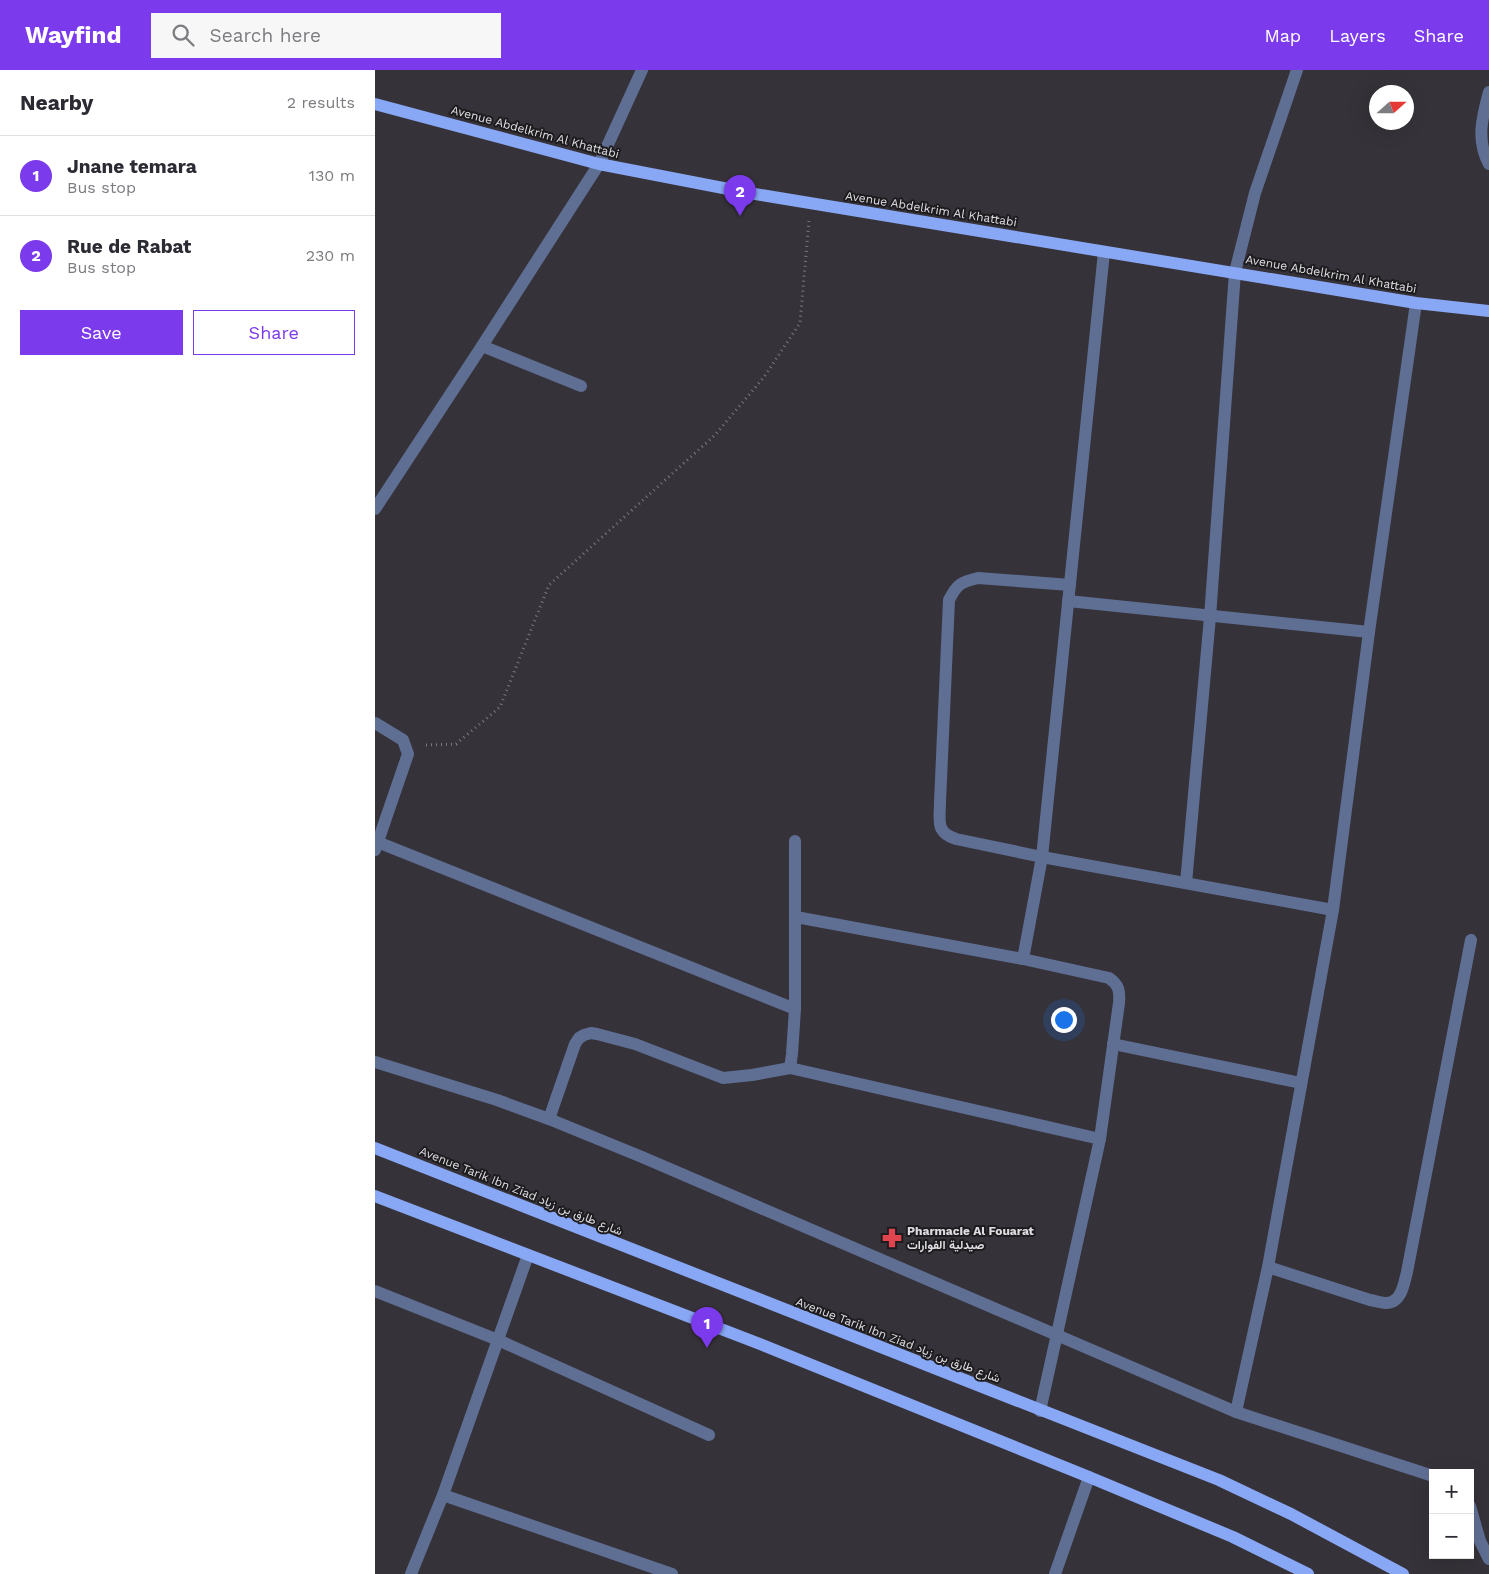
<!DOCTYPE html>
<html lang="en">
<head>
<meta charset="utf-8">
<style>
	:root { --surface:#fff; --page:#f7f7f7; --text:#2b2b33; --muted:#7c7c81; --line:#e1e1e2; --accent:#7c3aed }
	body { margin:0; font-family:"Work Sans",Vazirmatn,sans-serif; background:var(--page); color:var(--text) }
	.controls { position:absolute; right:15px; bottom:15px; display:grid; overflow:hidden; border-radius:0px; box-shadow:0 5px 20px #0002 }
	.controls button { width:45px; height:45px; display:grid; place-items:center; padding:0; border:0; border-bottom:1px solid var(--line); background:var(--surface); color:var(--text); font:25px sans-serif }
	.compass { position:absolute; left:994px; top:15px; width:45px; height:45px; border-radius:50%; background:var(--surface); box-shadow:0 5px 20px #0002; rotate:69deg }
	.you { position:absolute; left:688px; top:949px; width:18px; height:18px; margin:-12px; border:4px solid #fff; border-radius:50%; background:#1a73e8; box-shadow:0 0 0 8px #1a73e833 }
	.badge { display:grid; place-items:center; width:32px; height:32px; border-radius:50%; background:var(--accent); color:#fff; font-size:16px; font-weight:700 }
	.pin { position:absolute; translate:-50% -41px; filter:drop-shadow(0 1px 2px #0008) }
	.pin::after { content:''; position:absolute; top:26px; width:18px; height:15px; background:inherit; clip-path:polygon(0 0,100% 0,50% 100%) }
	.list { margin:0; padding:0; list-style:none }
	h2 { display:flex; justify-content:space-between; align-items:center; height:65px; margin:0; padding:0 20px; font-size:21px }
	h2 small { font-size:16px; font-weight:400; color:var(--muted) }
	.list li { display:grid; grid-template-columns:32px 1fr auto; gap:15px; align-items:center; box-sizing:border-box; height:80px; padding:0 20px; border-top:1px solid var(--line) }
	.list b { display:block; font-size:19px; white-space:nowrap }
	.list p { margin:0; font-size:16px; white-space:nowrap; color:var(--muted) }
	.list em { font-size:16px; font-style:normal; color:var(--muted) }
	.actions { display:flex; gap:10px; padding:15px 20px }
	.actions a { flex:1; padding:11px 0; border:1px solid var(--accent); border-radius:0px; text-align:center; font-size:18px; color:var(--accent) }
	.actions .main { background:var(--accent); color:#fff }
	.icon { flex:none; width:28px; height:28px; fill:none; stroke:currentColor; stroke-width:2; stroke-linecap:round; stroke-linejoin:round }
	.map { position:relative; flex:none; width:1114px; height:1504px; overflow:hidden }
	header { display:flex; align-items:center; gap:30px; box-sizing:border-box; height:70px; padding:0 25px; background:var(--accent); color:#fff }
	header strong { font-size:24px }
	nav { display:flex; gap:28px; margin-inline-start:auto; font-size:18px }
	.search { width:350px; height:45px; background:var(--page); display:flex; align-items:center; gap:12px; box-sizing:border-box; padding:0 18px; border-radius:0px; color:var(--muted); font-size:19px }
	main { display:flex }
	aside { flex:1; background:var(--surface) }
	.map>svg:first-child { display:block }
</style>
</head>
<body>
<header>
<strong>Wayfind</strong>
<div class="search"><svg class="icon" aria-label="search" viewBox="0 0 24 24"><circle cx="10" cy="10" r="6"/><path d="M15 15l6 6"/></svg>Search here</div>
<nav><a>Map</a><a>Layers</a><a>Share</a></nav>
</header>
<main>
<aside>
<h2>Nearby<small>2 results</small></h2>
<ul class="list">
<li><span class="badge">1</span><div><b>Jnane temara</b><p>Bus stop</p></div><em>130 m</em></li>
<li><span class="badge">2</span><div><b>Rue de Rabat</b><p>Bus stop</p></div><em>230 m</em></li>
</ul>
<div class="actions"><a class="main">Save</a><a>Share</a></div>
</aside>
<div class="map">
<svg width="1114" height="1504" viewBox="0 0 1114 1504">
	<rect width="100%" height="100%" fill="#363239"/>
	<g fill="none" stroke-linecap="round" stroke-linejoin="round">
		<!-- path -->
		<path stroke="#7c787e" stroke-width="3" stroke-dasharray="1 4" stroke-linecap="butt" d="M 51,675 L 81,674 L 125,637 L 174,515 L 340,365 L 389,307 L 425,253 L 434,151"/>
		<!-- minor -->
		<g stroke="#5f6f94" stroke-width="12">
			<path d="M 1114,22 C 1107,47 1101,71 1114,94"/>
			<path d="M 107,276 L 206,316"/>
			<path d="M 0,439 L 107,276 L 224,94 L 267,0"/>
			<path d="M 695,515 L 603,508 C 586,512 582,514 574,530 L 565,732 C 565,751 560,762 581,769 L 667,787 L 958,840"/>
			<path d="M 693,531 L 994,562"/>
			<path d="M 0,653 L 28,670 L 33,684 L 0,780"/>
			<path d="M 0,771 L 420,939"/>
			<path d="M 420,771 L 420,939 L 417,984 L 415,998 L 725,1069"/>
			<path d="M 811,813 L 835,547 L 860,202 L 880,123 L 922,0"/>
			<path d="M 421,847 L 648,889 L 734,908 C 744,915 745,921 744,933 L 725,1069 L 665,1341"/>
			<path d="M 648,889 L 667,787 L 729,182"/>
			<path d="M 738,974 L 926,1013"/>
			<path d="M 0,992 L 122,1030 L 174,1049 L 267,1087 L 861,1342 L 1058,1406"/>
			<path d="M 174,1049 L 200,974 L 204,968 L 209,965 L 216,963 L 222,964 L 260,974 L 348,1008 L 377,1005 L 415,998"/>
			<path d="M 893,1197 L 995,1230 C 1001,1231 1007,1233 1012,1233 C 1027,1232 1029,1213 1032,1202 L 1096,870"/>
			<path d="M 0,1221 L 123,1270 L 334,1365"/>
			<path d="M 861,1342 L 893,1197 L 958,840 L 994,562 L 1041,233"/>
			<path d="M 68,1425 L 297,1504"/>
			<path d="M 1095,1436 L 1105,1471 L 1114,1489"/>
			<path d="M 36,1504 L 68,1425 L 153,1185"/>
			<path d="M 680,1504 L 714,1407"/>
		</g>
		<!-- major -->
		<g stroke="#88a7f4" stroke-width="12">
			<path d="M 0,34 L 224,94 L 374,123 L 1041,233 L 1114,241"/>
			<path d="M 0,1078 L 844,1410 L 916,1444 L 1028,1504"/>
			<path d="M 0,1126 L 385,1274 L 714,1407 L 858,1467 L 933,1504"/>
		</g>
	</g>
	<!-- icons -->
	<defs>
		<symbol id="pharmacy-bare" viewBox="-9 -9 18 18"><path d="M-2-6h4v4h4v4h-4v4h-4v-4h-4v-4h4Z" fill="#e0444e" stroke="#1c1b1e" stroke-width="2.5" paint-order="stroke"/></symbol>
	</defs>
	<g fill-rule="evenodd">
		<use href="#pharmacy-bare" x="503" y="1154" width="28" height="28"/>
	</g>
	<g text-anchor="middle" dominant-baseline="central" stroke-width="4" stroke-linejoin="round" paint-order="stroke">
		<!-- street labels -->
		<g font-size="12" fill="#e0dde2" stroke="#1c1b1e">
			<text transform="translate(160 62) rotate(15)">Avenue Abdelkrim Al Khattabi</text>
			<text transform="translate(556 139) rotate(9)">Avenue Abdelkrim Al Khattabi</text>
			<text transform="translate(956 204) rotate(10)">Avenue Abdelkrim Al Khattabi</text>
			<text transform="translate(146 1121) rotate(22)">Avenue Tarik Ibn Ziad شارع طارق بن زياد</text>
			<text transform="translate(523 1270) rotate(21)">Avenue Tarik Ibn Ziad شارع طارق بن زياد</text>
		</g>
		<!-- poi labels -->
		<g font-size="12" font-weight="bold" fill="#e0dde2" stroke="#1c1b1e" text-anchor="start">
			<text x="532" y="1161">Pharmacie Al Fouarat<tspan x="532" dy="14">صيدلية الفوارات</tspan></text>
		</g>
	</g>
</svg>
<div class="controls">
<button>+</button>
<button>−</button>
</div>
<svg class="compass" viewBox="-18 -18 36 36"><path d="M0-13l5 13h-10z" fill="#e53935"/><path d="M0 13l5-13h-10z" fill="#7c7c81"/></svg>
<div class="you"></div>
<div class="pin badge" style="left:332px;top:1278px">1</div>
<div class="pin badge" style="left:365px;top:146px">2</div>
</div>
</main>
</body>
</html>
